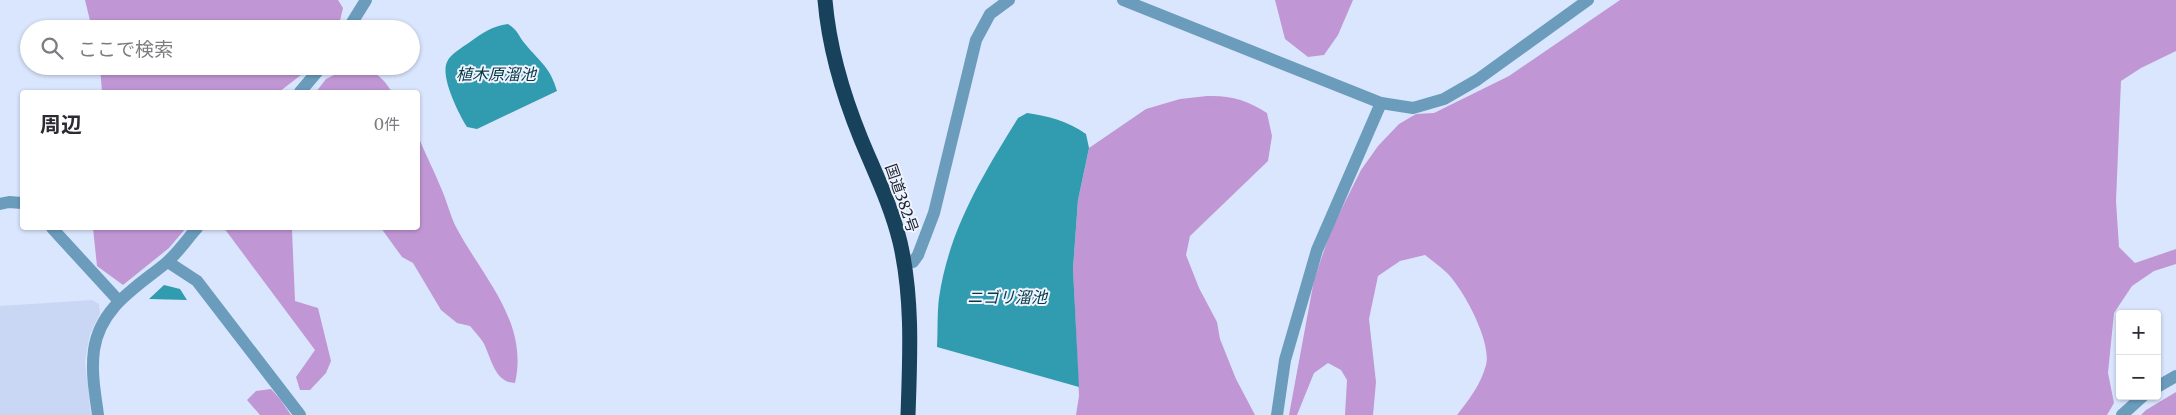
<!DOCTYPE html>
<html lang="ja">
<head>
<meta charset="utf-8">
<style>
	:root { --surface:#fff; --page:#f2f2f3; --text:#2b2b33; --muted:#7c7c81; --line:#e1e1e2 }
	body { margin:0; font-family:Merriweather,"Noto Sans JP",serif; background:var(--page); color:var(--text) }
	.controls { position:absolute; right:15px; bottom:15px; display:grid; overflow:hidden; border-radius:5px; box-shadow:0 1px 4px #0004 }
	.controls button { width:45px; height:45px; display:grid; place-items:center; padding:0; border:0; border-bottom:1px solid var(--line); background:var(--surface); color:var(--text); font:25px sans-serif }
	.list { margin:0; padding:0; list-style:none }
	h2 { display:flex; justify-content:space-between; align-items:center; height:65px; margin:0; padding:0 20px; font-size:21px }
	h2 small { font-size:16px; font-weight:400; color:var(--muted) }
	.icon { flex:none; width:28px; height:28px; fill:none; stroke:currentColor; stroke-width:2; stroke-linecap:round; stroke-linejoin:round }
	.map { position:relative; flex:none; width:2176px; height:415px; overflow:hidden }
	.search { position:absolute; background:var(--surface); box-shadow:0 1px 4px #0004; left:20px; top:20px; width:400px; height:55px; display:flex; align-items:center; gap:12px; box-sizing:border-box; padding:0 18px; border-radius:28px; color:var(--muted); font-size:19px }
	.panel { position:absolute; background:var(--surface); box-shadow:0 1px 4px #0004; left:20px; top:90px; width:400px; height:140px; border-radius:5px }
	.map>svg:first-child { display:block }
</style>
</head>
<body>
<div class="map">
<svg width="2176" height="415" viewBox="0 0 2176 415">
	<rect width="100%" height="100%" fill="#dae6fe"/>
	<!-- built -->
	<path fill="#c9d7f4" d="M 92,300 L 99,304 L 100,314 L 90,334 L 85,361 L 91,415 L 0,415 L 0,306 Z"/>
	<!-- forest -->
	<g fill="#c097d4">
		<path d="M 85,0 L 338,0 L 343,8 L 338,29 L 92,29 Z"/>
		<path d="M 1275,0 L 1353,0 L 1338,35 L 1324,55 L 1308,57 L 1285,39 Z"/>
		<path d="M 1620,0 L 2176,0 L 2176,51 L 2141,68 L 2121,81 L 2116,201 L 2119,247 L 2135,263 L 2176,249 L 2176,264 L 2154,271 L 2132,286 L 2114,313 L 2108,373 L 2114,403 L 2107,415 L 1457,415 C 1469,400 1481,384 1486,365 C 1492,342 1463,288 1446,272 C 1440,266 1432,261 1425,255 L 1400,261 L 1378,276 L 1369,319 L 1376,382 L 1373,415 L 1345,415 L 1347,380 L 1341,370 L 1328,363 L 1314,373 L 1297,415 L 1289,415 L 1314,280 L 1331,230 L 1361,170 L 1378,146 L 1399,124 L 1416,114 L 1434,113 L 1509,76 Z"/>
		<path d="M 100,66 L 308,66 L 301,75 L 279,92 L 102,92 Z"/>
		<path d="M 346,69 C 370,70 378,70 392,92 L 316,92 L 326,79 Z"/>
		<path d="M 1207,96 C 1229,95 1248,100 1267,113 L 1272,136 L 1268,161 L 1190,236 L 1186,255 L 1199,288 L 1217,322 L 1220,339 L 1236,379 L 1255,415 L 1076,415 L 1079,396 L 1073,269 L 1078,200 L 1089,148 L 1146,109 L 1180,99 Z"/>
		<path d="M 418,136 C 425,153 434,171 441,188 C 447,201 450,215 456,227 C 483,278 529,322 515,383 C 494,383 491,356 483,342 C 479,336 474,331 470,326 L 457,323 L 441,310 L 413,263 L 402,257 L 381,228 L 418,228 Z"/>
		<path d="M 93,228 L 186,228 L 169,248 L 123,285 L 97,266 Z"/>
		<path d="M 224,228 L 299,228 L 292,230 L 295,301 L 318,308 L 331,361 L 326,373 L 310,390 L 300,390 L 296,377 L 315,350 Z"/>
		<path d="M 271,389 L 280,399 L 291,415 L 260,415 L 247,400 L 256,391 Z"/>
		<path d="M 2176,392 L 2176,415 L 2141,415 L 2146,410 Z"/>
	</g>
	<!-- water -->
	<g fill="#319baf">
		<path d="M 508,24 C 519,31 518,36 526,45 C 541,63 550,67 557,91 L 477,129 L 467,127 C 459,114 440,77 447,62 C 450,54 463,47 470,42 C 482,33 492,26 508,24 Z"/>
		<path d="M 1027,113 C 1048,116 1068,121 1086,134 L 1089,148 L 1078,200 L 1073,269 L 1079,387 L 937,347 C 938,331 937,314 939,298 C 949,229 983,175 1018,118 Z"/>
		<path d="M 164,285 L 180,289 L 187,300 L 149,299 Z"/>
	</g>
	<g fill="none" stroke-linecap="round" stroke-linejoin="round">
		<!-- minor -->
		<g stroke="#6b9cbc" stroke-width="12">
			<path d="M 1123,0 L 1381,103 L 1413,108 L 1444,99 L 1477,80 L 1588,0"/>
			<path d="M 348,29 L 366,0"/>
			<path d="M 300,92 L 322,66"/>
			<path d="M 0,204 L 9,202 L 22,203"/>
			<path d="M 52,228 L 118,300"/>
			<path d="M 168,262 L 197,281 L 300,415"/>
			<path d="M 904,264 L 913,262 L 918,255 L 934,213 L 976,40 L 990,14 L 1009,0"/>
			<path d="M 2157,387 L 2176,376"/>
			<path d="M 98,415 C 95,393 91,372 94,350 C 100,307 137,287 166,263 C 178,253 187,239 197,228"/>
			<path d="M 1277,415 L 1285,360 L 1317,250 L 1381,103"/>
			<path d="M 2122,415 L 2143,396"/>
		</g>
		<!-- highway -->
		<path stroke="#18425b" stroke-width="15" d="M 825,0 C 829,48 843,95 861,139 C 875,173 891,205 900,242 C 913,298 910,357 908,415"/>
	</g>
	<g text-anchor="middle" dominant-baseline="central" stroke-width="4" stroke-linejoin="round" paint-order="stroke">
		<!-- street labels -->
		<g font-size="15" fill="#1d222d" stroke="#edf3ff">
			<text transform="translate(902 198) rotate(71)">国道382号</text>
		</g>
		<!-- water labels -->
		<g font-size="16" font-style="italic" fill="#073841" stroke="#edf3ff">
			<text x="496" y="74">植木原溜池</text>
			<text x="1007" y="297">ニゴリ溜池</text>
		</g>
	</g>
</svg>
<div class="controls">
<button>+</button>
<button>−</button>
</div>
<div class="search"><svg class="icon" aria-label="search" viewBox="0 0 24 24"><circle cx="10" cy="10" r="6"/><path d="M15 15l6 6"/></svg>ここで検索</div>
<section class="panel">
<h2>周辺<small>0件</small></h2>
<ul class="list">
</ul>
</section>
</div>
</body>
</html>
